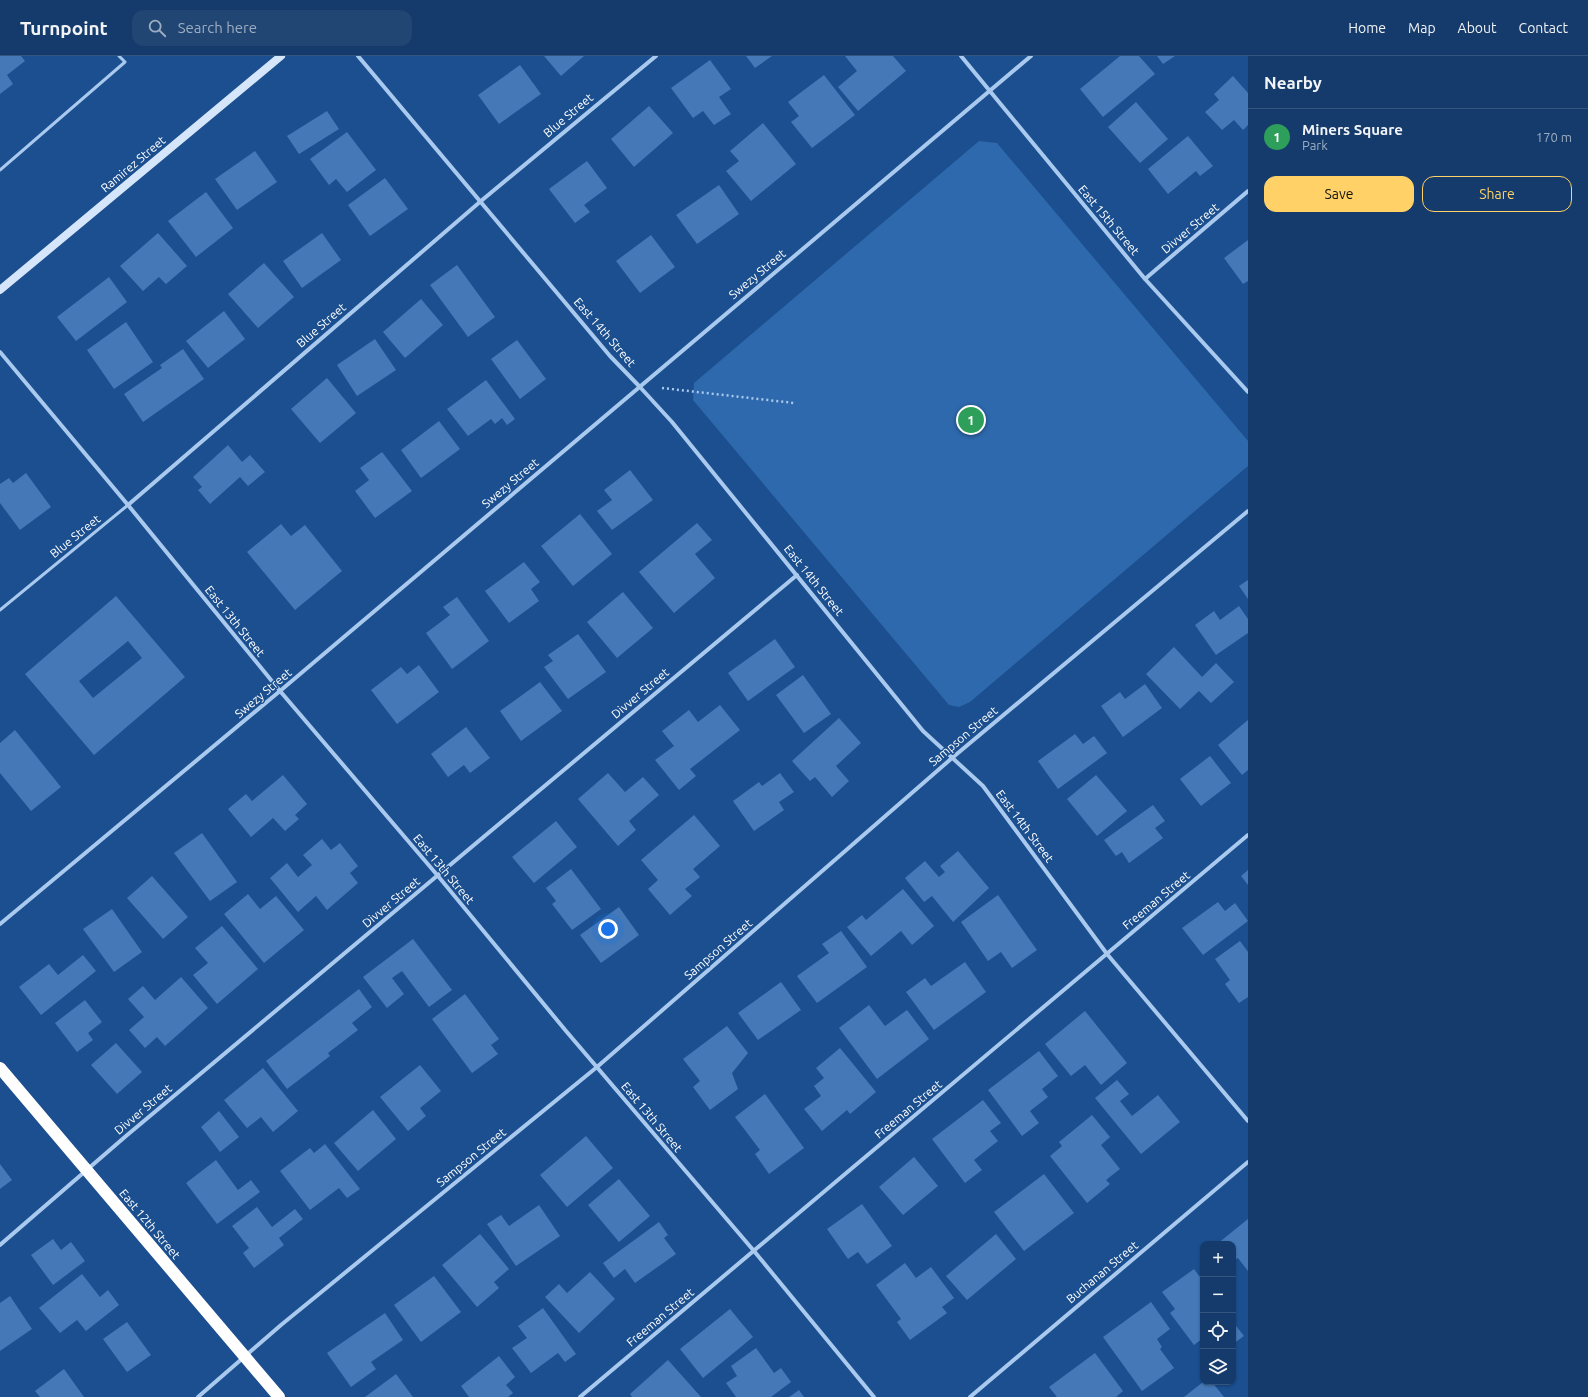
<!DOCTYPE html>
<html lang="en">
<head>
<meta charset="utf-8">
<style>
	:root { --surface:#143b6b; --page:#214673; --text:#f1f3f6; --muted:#9dadc1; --line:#33557e; --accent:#ffd166 }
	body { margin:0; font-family:Ubuntu,sans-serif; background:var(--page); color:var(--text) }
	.controls { position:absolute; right:12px; bottom:12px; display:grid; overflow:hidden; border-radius:8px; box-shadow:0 1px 3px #0004 }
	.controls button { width:36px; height:36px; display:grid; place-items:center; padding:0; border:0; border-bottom:1px solid var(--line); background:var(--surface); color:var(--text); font:20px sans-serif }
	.you { position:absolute; left:608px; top:873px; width:14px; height:14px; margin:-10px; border:3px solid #fff; border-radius:50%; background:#1a73e8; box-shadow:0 0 0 6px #1a73e833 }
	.badge { display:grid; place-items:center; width:26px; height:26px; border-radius:50%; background:var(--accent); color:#fff; font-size:13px; font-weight:700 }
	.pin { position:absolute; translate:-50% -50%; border:2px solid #fff; box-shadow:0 1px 4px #0006 }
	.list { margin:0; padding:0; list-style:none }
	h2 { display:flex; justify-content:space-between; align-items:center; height:52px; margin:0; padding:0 16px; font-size:17px }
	h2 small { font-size:13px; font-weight:400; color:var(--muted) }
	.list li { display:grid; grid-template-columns:26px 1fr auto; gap:12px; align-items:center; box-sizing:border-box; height:56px; padding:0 16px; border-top:1px solid var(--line) }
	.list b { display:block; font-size:15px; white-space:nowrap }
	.list p { margin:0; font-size:13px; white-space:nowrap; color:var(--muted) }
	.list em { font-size:13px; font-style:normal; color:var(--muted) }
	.actions { display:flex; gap:8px; padding:12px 16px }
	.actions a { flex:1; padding:9px 0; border:1px solid var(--accent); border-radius:12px; text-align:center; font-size:14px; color:var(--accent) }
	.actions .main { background:var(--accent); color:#111 }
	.icon { flex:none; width:22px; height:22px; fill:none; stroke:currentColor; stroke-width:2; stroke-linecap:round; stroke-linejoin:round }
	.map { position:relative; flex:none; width:1248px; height:1341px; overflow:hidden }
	header { display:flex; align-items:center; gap:24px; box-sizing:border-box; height:56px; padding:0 20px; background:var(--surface); border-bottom:1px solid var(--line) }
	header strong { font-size:19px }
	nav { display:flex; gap:22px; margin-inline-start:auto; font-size:14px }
	.search { width:280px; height:36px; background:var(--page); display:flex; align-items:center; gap:10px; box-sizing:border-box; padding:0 14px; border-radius:12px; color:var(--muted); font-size:15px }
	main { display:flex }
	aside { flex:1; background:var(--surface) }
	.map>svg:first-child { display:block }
</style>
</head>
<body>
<header>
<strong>Turnpoint</strong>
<div class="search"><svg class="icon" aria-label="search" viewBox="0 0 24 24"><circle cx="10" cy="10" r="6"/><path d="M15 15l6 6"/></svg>Search here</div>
<nav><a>Home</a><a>Map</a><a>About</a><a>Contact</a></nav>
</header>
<main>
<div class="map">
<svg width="1248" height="1341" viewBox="0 0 1248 1341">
	<rect width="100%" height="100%" fill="#1b4f8f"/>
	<!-- green -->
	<path fill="#2e69ad" d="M 979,85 L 997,87 L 1248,385 L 1248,410 L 970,646 L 959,651 L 949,649 L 693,344 L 694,327 Z"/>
	<!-- building -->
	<g fill="#4478b7" fill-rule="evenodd">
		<path d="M 0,0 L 21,0 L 25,5 L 7,19 L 13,28 L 0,38 Z"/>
		<path d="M 544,0 L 584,0 L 561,20 Z"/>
		<path d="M 746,0 L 772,0 L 755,12 Z"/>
		<path d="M 845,0 L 893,0 L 906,15 L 858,55 L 838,31 L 857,15 Z"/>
		<path d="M 1120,0 L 1139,0 L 1155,18 L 1103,61 L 1080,33 Z"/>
		<path d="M 1157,0 L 1175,0 L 1163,8 Z"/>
		<path d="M 710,4 L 731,33 L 719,41 L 731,58 L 714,69 L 703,55 L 693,62 L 671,32 Z"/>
		<path d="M 520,9 L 541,38 L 499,68 L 478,39 Z"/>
		<path d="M 824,19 L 855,59 L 812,92 L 791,66 L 799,60 L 788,46 Z"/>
		<path d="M 1233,20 L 1248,37 L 1248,69 L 1243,74 L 1234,64 L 1222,74 L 1205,56 L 1219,44 L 1214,38 Z"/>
		<path d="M 1136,46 L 1168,83 L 1140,107 L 1108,71 Z"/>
		<path d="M 649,50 L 673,77 L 634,111 L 611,83 Z"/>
		<path d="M 327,55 L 339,73 L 299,98 L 287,80 Z"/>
		<path d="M 763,67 L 796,108 L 751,145 L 726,115 L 739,105 L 730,95 Z"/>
		<path d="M 347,76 L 376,114 L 347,136 L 336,123 L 329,129 L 310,103 Z"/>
		<path d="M 1188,80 L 1213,110 L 1200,120 L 1196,115 L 1168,138 L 1148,113 Z"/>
		<path d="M 255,95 L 277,126 L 237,154 L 215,123 Z"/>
		<path d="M 587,105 L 607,132 L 584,149 L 590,156 L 575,167 L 549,133 Z"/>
		<path d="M 385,122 L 408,153 L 370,180 L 348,149 Z"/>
		<path d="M 719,129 L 739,158 L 697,188 L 676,159 Z"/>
		<path d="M 206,136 L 233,172 L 196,201 L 168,165 Z"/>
		<path d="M 158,177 L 187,210 L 166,228 L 159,221 L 143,235 L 120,210 Z"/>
		<path d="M 322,177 L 341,204 L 302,232 L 283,205 Z"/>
		<path d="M 651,179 L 675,211 L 640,237 L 616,205 Z"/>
		<path d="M 1248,184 L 1248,225 L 1243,228 L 1224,202 Z"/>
		<path d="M 264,207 L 294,241 L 258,272 L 228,238 Z"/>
		<path d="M 457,209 L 495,261 L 468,281 L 430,229 Z"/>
		<path d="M 109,221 L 127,246 L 76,285 L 57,261 Z"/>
		<path d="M 421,243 L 443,269 L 405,302 L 383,276 Z"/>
		<path d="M 224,255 L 245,283 L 208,312 L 186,285 Z"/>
		<path d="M 126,266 L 153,306 L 114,333 L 87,294 Z"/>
		<path d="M 375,283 L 396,314 L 357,340 L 337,309 Z"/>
		<path d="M 517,284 L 546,323 L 520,343 L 491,303 Z"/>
		<path d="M 183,293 L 204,323 L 143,366 L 124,338 L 162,312 L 160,309 Z"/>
		<path d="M 327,322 L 356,357 L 320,387 L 291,353 Z"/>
		<path d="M 486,324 L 515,363 L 507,369 L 502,362 L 495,368 L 491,363 L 468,380 L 447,353 Z"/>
		<path d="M 439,365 L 460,393 L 421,422 L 401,394 Z"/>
		<path d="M 228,389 L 242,406 L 250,399 L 265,416 L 248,430 L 240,421 L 210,448 L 198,434 L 202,431 L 193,421 Z"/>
		<path d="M 382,396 L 412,435 L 375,462 L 355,435 L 369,424 L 360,412 Z"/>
		<path d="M 630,414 L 653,444 L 612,474 L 597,455 L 612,444 L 604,434 Z"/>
		<path d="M 26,417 L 51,451 L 20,474 L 0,447 L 0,428 L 9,422 L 13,427 Z"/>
		<path d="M 580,458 L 612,498 L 573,530 L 541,490 Z"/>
		<path d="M 697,467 L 712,484 L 695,498 L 715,522 L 674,557 L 639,516 Z"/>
		<path d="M 281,468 L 291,480 L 305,469 L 342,515 L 295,554 L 247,496 Z"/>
		<path d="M 524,506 L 540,526 L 531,533 L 539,545 L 509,567 L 485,535 Z"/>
		<path d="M 1248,524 L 1248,543 L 1239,530 Z"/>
		<path d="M 623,536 L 653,572 L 617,602 L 587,566 Z"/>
		<path d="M 116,540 L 185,621 L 94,699 L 25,618 ZM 128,585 L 142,602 L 93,642 L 79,625 Z"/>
		<path d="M 457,541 L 489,585 L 452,613 L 426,577 L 450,559 L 443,551 Z"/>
		<path d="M 1239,550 L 1248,563 L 1248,577 L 1216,599 L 1195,569 L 1214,555 L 1220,564 Z"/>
		<path d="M 578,578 L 606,616 L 568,643 L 544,611 L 553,605 L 548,599 Z"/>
		<path d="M 775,583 L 795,611 L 748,645 L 728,617 Z"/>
		<path d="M 1174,591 L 1202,621 L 1216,607 L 1234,626 L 1211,647 L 1199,635 L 1180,653 L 1146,618 Z"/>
		<path d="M 419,609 L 439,636 L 397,668 L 371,634 L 401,611 L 407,618 Z"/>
		<path d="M 803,619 L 831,658 L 804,677 L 776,639 Z"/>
		<path d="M 540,626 L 562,655 L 521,685 L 500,655 Z"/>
		<path d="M 1145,628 L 1162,652 L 1123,681 L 1101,650 L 1120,636 L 1125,643 Z"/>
		<path d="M 720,649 L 740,674 L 690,713 L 696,720 L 679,734 L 655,704 L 674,690 L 662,675 L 689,654 L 698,666 Z"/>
		<path d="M 839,662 L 861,687 L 836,710 L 849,725 L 832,741 L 815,721 L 810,725 L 792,705 Z"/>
		<path d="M 1248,664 L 1248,714 L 1242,719 L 1218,689 Z"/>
		<path d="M 466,671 L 490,702 L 470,717 L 464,709 L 448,721 L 431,698 Z"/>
		<path d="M 15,674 L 61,731 L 31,755 L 0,717 L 0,687 Z"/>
		<path d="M 1075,678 L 1083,688 L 1094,680 L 1107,697 L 1058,733 L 1038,705 Z"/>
		<path d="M 1210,700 L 1231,727 L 1201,750 L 1180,723 Z"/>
		<path d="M 608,717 L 625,736 L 643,721 L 659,739 L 629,765 L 636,774 L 618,790 L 578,743 Z"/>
		<path d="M 780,717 L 794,736 L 779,746 L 784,754 L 754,775 L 733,745 L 759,726 L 762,730 Z"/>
		<path d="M 283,719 L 307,748 L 295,759 L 299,763 L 285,775 L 273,762 L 251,781 L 228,753 L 246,738 L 252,745 Z"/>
		<path d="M 1096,719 L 1127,755 L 1097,780 L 1067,743 Z"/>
		<path d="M 1153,749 L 1165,765 L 1155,772 L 1163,782 L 1129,807 L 1122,796 L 1116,800 L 1104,784 Z"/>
		<path d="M 694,759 L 720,790 L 693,813 L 700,821 L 685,833 L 692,840 L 670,859 L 648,833 L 658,824 L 641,804 Z"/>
		<path d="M 556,765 L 577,791 L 534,827 L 512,801 Z"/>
		<path d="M 202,777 L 237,826 L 210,845 L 174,797 Z"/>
		<path d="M 322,783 L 331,794 L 340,787 L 358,810 L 350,817 L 358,827 L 327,854 L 316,840 L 298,856 L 270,822 L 287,807 L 298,821 L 312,809 L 303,799 Z"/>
		<path d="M 958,795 L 989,832 L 953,866 L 932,840 L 924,846 L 905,822 L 925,805 L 939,821 L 945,816 L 940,810 Z"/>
		<path d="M 571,813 L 601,853 L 572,874 L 552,848 L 556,845 L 546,832 Z"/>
		<path d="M 1248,814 L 1248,829 L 1241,820 Z"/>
		<path d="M 152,820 L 188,861 L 163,883 L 127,842 Z"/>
		<path d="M 903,833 L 934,870 L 912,889 L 901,875 L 871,900 L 847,871 L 862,859 L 866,864 Z"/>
		<path d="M 248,838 L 260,853 L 276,840 L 304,874 L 264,907 L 224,858 Z"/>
		<path d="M 998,839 L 1037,894 L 1012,912 L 1001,896 L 988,905 L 961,866 Z"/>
		<path d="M 1218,846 L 1225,855 L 1235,847 L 1248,865 L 1203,899 L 1182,872 Z"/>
		<path d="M 619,851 L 639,879 L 601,907 L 580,879 Z"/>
		<path d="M 112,853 L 142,896 L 114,916 L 83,873 Z"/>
		<path d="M 222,870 L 258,913 L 217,948 L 193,919 L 208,907 L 195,892 Z"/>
		<path d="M 841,875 L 867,911 L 817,947 L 797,920 L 829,897 L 822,888 Z"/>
		<path d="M 413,883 L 452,934 L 429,951 L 402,915 L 392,922 L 404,938 L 387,952 L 363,921 Z"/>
		<path d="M 1240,885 L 1248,896 L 1248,941 L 1239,947 L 1225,928 L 1230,924 L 1215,903 Z"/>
		<path d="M 83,899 L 96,915 L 41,959 L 19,931 L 49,908 L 58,919 Z"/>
		<path d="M 965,906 L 986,936 L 934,974 L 906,936 L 925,922 L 931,930 Z"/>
		<path d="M 181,921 L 208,952 L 165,990 L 157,981 L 145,992 L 129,974 L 144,961 L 128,943 L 143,930 L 155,944 Z"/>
		<path d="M 781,926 L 801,954 L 758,984 L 738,957 Z"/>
		<path d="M 359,933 L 372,951 L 352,967 L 358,974 L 328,997 L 330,1000 L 287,1033 L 266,1005 Z"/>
		<path d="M 465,938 L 499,983 L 491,989 L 498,998 L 472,1017 L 432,963 Z"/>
		<path d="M 85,944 L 102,966 L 88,977 L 93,984 L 77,996 L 55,967 Z"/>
		<path d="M 869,949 L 885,970 L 907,954 L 929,983 L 877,1023 L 839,972 Z"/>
		<path d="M 1085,955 L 1127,1007 L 1101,1029 L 1085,1009 L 1071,1020 L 1045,988 Z"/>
		<path d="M 727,970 L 748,997 L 732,1017 L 738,1033 L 710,1054 L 693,1031 L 700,1025 L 683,1003 Z"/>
		<path d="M 116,987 L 142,1016 L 117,1038 L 91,1009 Z"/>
		<path d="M 840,992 L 876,1036 L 850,1058 L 847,1054 L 822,1075 L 804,1053 L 821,1040 L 814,1030 L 824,1022 L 816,1012 Z"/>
		<path d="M 1039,995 L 1058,1020 L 1042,1033 L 1048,1041 L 1030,1055 L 1039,1067 L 1022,1080 L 988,1034 Z"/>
		<path d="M 420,1009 L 441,1035 L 420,1052 L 426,1060 L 408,1075 L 380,1041 Z"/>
		<path d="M 263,1012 L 298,1055 L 273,1076 L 261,1061 L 247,1072 L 224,1044 Z"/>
		<path d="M 1117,1024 L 1129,1038 L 1120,1045 L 1132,1060 L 1158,1039 L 1180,1066 L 1141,1098 L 1095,1042 Z"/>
		<path d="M 765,1038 L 804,1092 L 769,1118 L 755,1098 L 760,1094 L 735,1061 Z"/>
		<path d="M 983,1044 L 1001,1067 L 990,1075 L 998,1085 L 974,1104 L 982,1114 L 965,1127 L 932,1083 Z"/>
		<path d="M 373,1054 L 396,1083 L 358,1115 L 334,1087 Z"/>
		<path d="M 219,1055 L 239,1081 L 220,1096 L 201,1071 Z"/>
		<path d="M 1092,1059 L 1110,1081 L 1101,1089 L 1120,1113 L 1106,1124 L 1110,1128 L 1087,1147 L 1050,1100 L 1062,1090 L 1059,1086 Z"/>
		<path d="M 586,1080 L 613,1112 L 567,1151 L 540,1119 Z"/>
		<path d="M 325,1088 L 360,1133 L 347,1142 L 339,1132 L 310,1154 L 280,1115 L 310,1092 L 314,1097 Z"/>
		<path d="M 914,1101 L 938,1130 L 903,1159 L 879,1131 Z"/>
		<path d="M 216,1104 L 238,1134 L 251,1124 L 260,1136 L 217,1168 L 186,1127 Z"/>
		<path d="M 0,1108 L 12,1124 L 0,1133 Z"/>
		<path d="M 1044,1118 L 1074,1157 L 1024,1195 L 994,1156 Z"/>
		<path d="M 619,1123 L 650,1160 L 619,1186 L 588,1149 Z"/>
		<path d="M 862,1148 L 892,1190 L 867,1208 L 858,1196 L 848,1203 L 827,1173 Z"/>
		<path d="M 539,1149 L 560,1180 L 516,1210 L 487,1168 L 501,1159 L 509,1170 Z"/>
		<path d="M 257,1151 L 272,1171 L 295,1153 L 303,1163 L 279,1182 L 284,1189 L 254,1212 L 243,1197 L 249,1192 L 232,1170 Z"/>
		<path d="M 1248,1163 L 1248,1215 L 1238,1202 L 1233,1205 L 1233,1188 L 1217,1188 Z"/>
		<path d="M 659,1166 L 668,1179 L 664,1182 L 676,1198 L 635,1227 L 625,1213 L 614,1222 L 603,1207 Z"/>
		<path d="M 480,1178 L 509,1213 L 494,1226 L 499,1232 L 477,1251 L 442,1209 Z"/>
		<path d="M 996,1178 L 1016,1203 L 967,1244 L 946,1220 Z"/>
		<path d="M 53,1183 L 61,1194 L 71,1186 L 85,1205 L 53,1229 L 31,1199 Z"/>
		<path d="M 905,1207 L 916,1222 L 931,1211 L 954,1242 L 942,1251 L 947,1257 L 910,1284 L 897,1266 L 901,1263 L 876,1229 Z"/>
		<path d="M 1194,1213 L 1203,1225 L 1203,1282 L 1194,1289 L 1170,1257 L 1175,1253 L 1162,1236 Z"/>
		<path d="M 590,1216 L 615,1243 L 579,1277 L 545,1241 L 559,1228 L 567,1237 Z"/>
		<path d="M 82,1218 L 100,1241 L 108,1234 L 119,1249 L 86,1275 L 77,1264 L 60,1277 L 39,1252 Z"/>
		<path d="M 434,1220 L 461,1256 L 421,1286 L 394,1249 Z"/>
		<path d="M 10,1240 L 32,1273 L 0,1295 L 0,1247 Z"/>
		<path d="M 1151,1246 L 1170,1273 L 1157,1283 L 1162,1291 L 1160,1293 L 1174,1312 L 1142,1335 L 1103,1281 Z"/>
		<path d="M 543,1252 L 576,1298 L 565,1306 L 558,1297 L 531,1317 L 512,1292 L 527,1282 L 518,1270 Z"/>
		<path d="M 730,1253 L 753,1281 L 703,1322 L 680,1293 Z"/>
		<path d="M 385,1257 L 403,1284 L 371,1306 L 376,1313 L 351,1331 L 327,1297 Z"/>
		<path d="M 127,1266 L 151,1299 L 127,1316 L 103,1283 Z"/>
		<path d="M 1233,1266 L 1244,1280 L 1233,1288 Z"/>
		<path d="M 756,1292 L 774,1317 L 781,1312 L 791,1326 L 771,1341 L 736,1341 L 726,1327 L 737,1320 L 731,1310 Z"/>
		<path d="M 1095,1297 L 1123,1335 L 1116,1341 L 1057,1341 L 1049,1331 Z"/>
		<path d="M 499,1300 L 515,1321 L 506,1329 L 513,1337 L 508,1341 L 469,1341 L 461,1330 Z"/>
		<path d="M 668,1304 L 701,1341 L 632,1341 L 630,1338 Z"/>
		<path d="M 64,1313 L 84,1341 L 40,1341 L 35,1335 Z"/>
		<path d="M 396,1318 L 413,1341 L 365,1341 Z"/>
		<path d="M 1203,1326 L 1212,1326 L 1224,1341 L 1184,1341 Z"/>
		<path d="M 799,1334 L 804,1341 L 789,1341 Z"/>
	</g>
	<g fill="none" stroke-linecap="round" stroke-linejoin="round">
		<!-- path -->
		<path stroke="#a9c9ee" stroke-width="2.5" stroke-dasharray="2 3" stroke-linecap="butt" d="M 662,332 L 794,347"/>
		<!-- lane -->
		<g stroke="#a9c9ee" stroke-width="3">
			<path d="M 0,114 L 125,6 L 119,0"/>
			<path d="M 0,554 L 128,449"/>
		</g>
		<!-- street -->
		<g stroke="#a9c9ee" stroke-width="4">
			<path d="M 358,0 L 610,300 L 639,330 L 672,366 L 923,675 L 983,730 L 1107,898 L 1248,1065"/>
			<path d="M 961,0 L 1145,223 L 1248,336"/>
			<path d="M 1145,223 L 1248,135"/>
			<path d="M 0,296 L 128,449 L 280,635 L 438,820 L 566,975 L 754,1195 L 874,1341"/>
			<path d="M 128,449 L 481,145 L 656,0"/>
			<path d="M 0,868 L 280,635 L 1031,0"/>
			<path d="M 0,1189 L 126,1080 L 797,519"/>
			<path d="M 198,1341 L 281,1269 L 597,1011 L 952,702 L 1248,455"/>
			<path d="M 580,1341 L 1248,779"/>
			<path d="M 970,1341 L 1248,1106"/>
		</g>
		<!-- secondary -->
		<path stroke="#d6e6fa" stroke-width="8" d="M 0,234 L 281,0"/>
		<!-- highway -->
		<path stroke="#fff" stroke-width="12" d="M 0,1012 L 279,1341"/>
	</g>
	<g text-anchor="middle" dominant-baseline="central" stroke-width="3" stroke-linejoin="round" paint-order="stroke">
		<!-- street labels -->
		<g font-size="12" fill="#fff" stroke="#1b4f8f">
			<text transform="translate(568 59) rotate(-40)">Blue Street</text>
			<text transform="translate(133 108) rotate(-40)">Ramirez Street</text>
			<text transform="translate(1109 164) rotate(50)">East 15th Street</text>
			<text transform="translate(1190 172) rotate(-40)">Divver Street</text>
			<text transform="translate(757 218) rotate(-40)">Swezy Street</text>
			<text transform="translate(321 269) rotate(-41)">Blue Street</text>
			<text transform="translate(605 276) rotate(49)">East 14th Street</text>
			<text transform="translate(510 427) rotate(-40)">Swezy Street</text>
			<text transform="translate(75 480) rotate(-39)">Blue Street</text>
			<text transform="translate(814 524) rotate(51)">East 14th Street</text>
			<text transform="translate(235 565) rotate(51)">East 13th Street</text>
			<text transform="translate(263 637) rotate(-40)">Swezy Street</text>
			<text transform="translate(640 637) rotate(-40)">Divver Street</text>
			<text transform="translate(963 680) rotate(-40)">Sampson Street</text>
			<text transform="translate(1025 770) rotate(53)">East 14th Street</text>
			<text transform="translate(444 813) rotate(50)">East 13th Street</text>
			<text transform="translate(1156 844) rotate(-40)">Freeman Street</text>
			<text transform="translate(391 846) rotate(-40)">Divver Street</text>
			<text transform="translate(718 893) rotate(-41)">Sampson Street</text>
			<text transform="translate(143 1053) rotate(-40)">Divver Street</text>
			<text transform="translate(908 1053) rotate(-40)">Freeman Street</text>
			<text transform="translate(652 1061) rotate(50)">East 13th Street</text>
			<text transform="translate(471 1101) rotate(-39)">Sampson Street</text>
			<text transform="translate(150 1168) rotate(50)">East 12th Street</text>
			<text transform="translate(1102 1216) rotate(-40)">Buchanan Street</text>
			<text transform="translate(660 1261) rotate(-40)">Freeman Street</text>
		</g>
	</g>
</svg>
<div class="controls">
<button>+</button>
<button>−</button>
<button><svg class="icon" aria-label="locate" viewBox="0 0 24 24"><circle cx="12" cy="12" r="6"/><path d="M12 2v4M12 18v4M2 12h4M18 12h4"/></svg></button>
<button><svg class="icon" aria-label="layers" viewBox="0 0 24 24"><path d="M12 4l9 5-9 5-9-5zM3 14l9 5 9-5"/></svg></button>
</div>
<div class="you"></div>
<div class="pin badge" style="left:971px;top:364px;background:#2e9e5b">1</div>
</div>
<aside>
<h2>Nearby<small></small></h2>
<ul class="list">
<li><span class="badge" style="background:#2e9e5b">1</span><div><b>Miners Square</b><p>Park</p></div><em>170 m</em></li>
</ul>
<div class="actions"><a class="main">Save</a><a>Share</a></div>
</aside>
</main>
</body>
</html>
